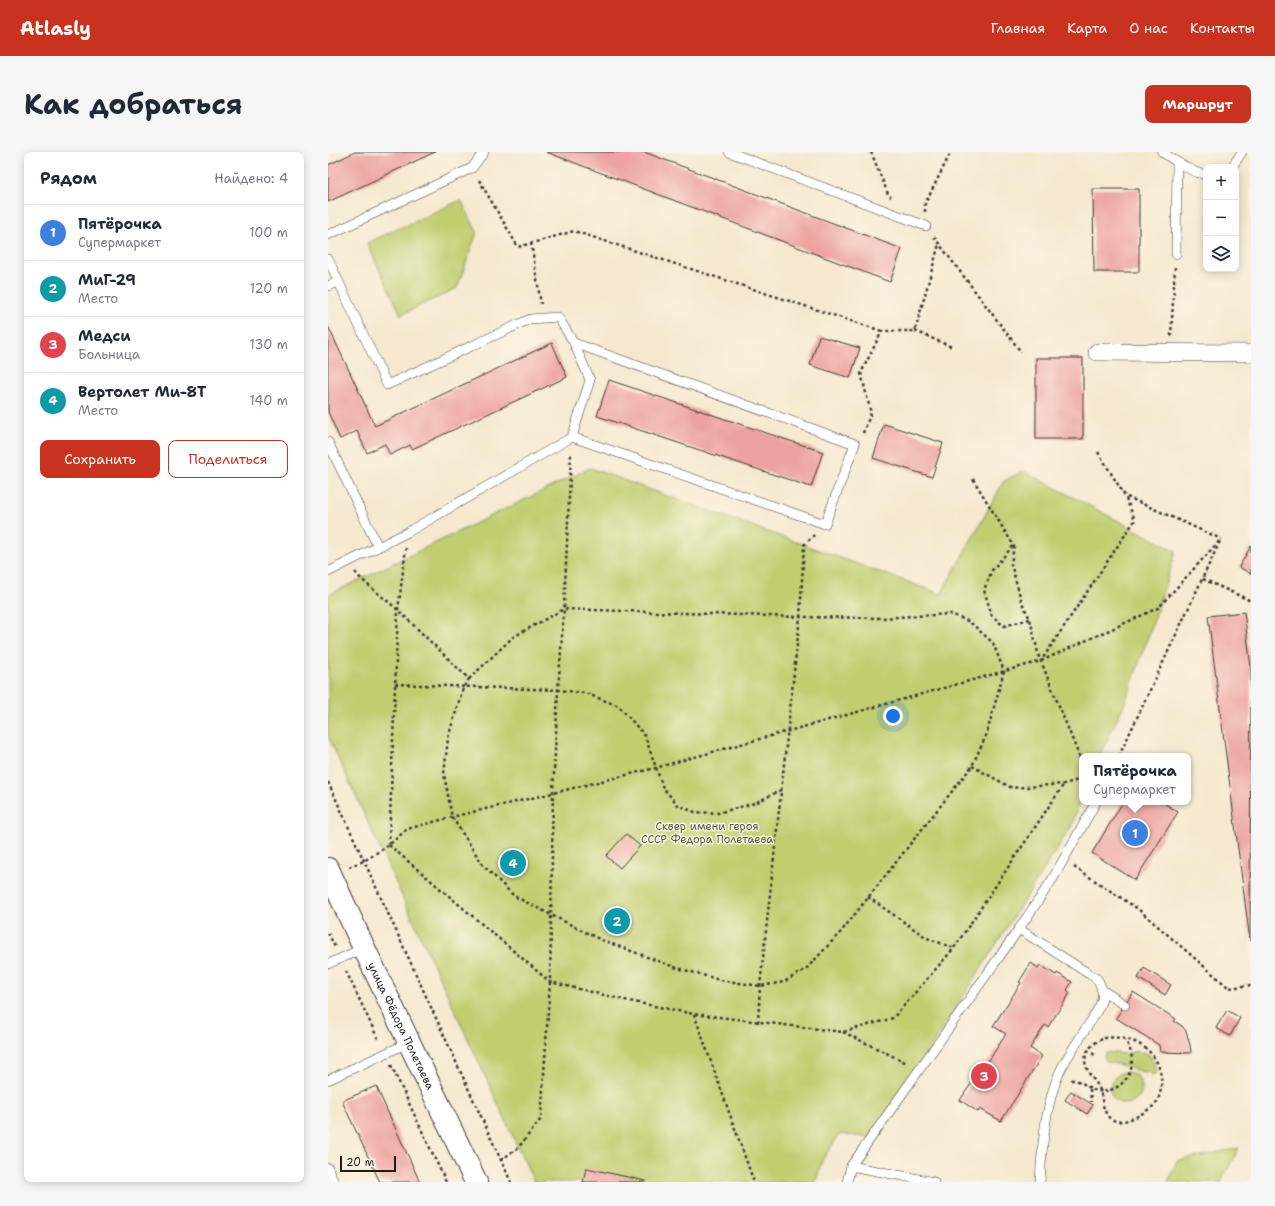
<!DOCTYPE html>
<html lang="ru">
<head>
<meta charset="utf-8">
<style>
	:root { --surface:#fff; --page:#f6f6f7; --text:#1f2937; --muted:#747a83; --line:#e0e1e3; --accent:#c8321e }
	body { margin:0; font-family:"Shantell Sans",sans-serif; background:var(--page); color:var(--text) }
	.controls { position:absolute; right:12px; top:12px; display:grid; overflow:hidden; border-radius:8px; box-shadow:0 2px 10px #0003 }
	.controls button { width:36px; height:36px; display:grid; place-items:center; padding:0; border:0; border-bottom:1px solid var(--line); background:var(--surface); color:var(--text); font:20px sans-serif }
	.scale { position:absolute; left:12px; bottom:10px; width:56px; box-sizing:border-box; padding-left:4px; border:2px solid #1c1c1c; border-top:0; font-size:11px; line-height:14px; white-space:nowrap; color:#1c1c1c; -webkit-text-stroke:3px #fcf5e5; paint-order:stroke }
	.you { position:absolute; left:565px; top:564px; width:14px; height:14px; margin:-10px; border:3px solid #fff; border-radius:50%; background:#1a73e8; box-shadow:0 0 0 6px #1a73e833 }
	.badge { display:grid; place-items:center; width:26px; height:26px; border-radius:50%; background:var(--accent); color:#fff; font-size:13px; font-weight:700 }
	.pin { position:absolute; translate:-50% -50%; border:2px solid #fff; box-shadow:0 1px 4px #0006 }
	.popup { position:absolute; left:751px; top:601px; width:112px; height:52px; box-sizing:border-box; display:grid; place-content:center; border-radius:8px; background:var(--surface); filter:drop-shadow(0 1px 3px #0005); font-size:13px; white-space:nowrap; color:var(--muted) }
	.popup b { font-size:15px; color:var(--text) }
	.popup::after { content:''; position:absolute; left:50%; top:100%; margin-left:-8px; border:8px solid transparent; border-top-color:var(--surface) }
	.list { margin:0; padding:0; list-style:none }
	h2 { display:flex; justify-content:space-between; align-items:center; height:52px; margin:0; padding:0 16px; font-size:17px }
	h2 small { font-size:13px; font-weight:400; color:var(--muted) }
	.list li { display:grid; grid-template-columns:26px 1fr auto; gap:12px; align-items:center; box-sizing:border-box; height:56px; padding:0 16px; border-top:1px solid var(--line) }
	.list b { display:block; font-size:15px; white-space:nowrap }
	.list p { margin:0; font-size:13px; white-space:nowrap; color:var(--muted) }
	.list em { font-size:13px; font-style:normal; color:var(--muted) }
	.actions { display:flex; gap:8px; padding:12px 16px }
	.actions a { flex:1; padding:9px 0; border:1px solid var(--accent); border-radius:8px; text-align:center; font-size:14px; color:var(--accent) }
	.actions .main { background:var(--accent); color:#fff }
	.icon { flex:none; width:22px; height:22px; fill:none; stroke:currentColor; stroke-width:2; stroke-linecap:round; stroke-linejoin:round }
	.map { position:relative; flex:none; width:923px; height:1030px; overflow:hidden; border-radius:8px }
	header { display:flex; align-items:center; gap:24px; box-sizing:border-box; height:56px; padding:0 20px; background:var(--accent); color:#fff }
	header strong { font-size:19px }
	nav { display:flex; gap:22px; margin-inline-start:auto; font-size:14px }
	.intro { display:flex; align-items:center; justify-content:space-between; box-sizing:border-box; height:96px; padding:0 24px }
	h1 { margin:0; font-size:28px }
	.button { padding:10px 18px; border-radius:8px; background:var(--accent); color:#fff; font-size:14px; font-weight:700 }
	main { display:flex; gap:24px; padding:0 24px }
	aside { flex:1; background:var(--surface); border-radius:8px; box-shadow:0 2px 10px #0003 }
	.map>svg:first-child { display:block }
</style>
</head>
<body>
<header>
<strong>Atlasly</strong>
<nav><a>Главная</a><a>Карта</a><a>О нас</a><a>Контакты</a></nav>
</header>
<div class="intro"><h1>Как добраться</h1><a class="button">Маршрут</a></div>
<main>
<aside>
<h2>Рядом<small>Найдено: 4</small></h2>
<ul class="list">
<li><span class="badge" style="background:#3f7fe0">1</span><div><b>Пятёрочка</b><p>Супермаркет</p></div><em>100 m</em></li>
<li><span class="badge" style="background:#0f9aa8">2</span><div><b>МиГ-29</b><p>Место</p></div><em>120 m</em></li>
<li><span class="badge" style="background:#e0444e">3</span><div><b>Медси</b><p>Больница</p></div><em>130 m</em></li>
<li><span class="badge" style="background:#0f9aa8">4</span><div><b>Вертолет Ми-8Т</b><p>Место</p></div><em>140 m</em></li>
</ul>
<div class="actions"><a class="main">Сохранить</a><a>Поделиться</a></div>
</aside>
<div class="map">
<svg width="923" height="1030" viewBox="0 0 923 1030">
	<rect width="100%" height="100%" fill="#fcf5e5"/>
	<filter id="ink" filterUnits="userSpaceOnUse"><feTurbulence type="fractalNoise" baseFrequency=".025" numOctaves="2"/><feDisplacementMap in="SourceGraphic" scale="8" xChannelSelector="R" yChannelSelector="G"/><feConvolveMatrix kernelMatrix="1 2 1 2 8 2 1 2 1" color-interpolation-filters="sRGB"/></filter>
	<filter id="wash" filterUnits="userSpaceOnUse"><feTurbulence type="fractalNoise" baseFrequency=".012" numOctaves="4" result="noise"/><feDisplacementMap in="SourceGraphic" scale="16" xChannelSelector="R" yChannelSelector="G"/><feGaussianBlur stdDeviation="0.9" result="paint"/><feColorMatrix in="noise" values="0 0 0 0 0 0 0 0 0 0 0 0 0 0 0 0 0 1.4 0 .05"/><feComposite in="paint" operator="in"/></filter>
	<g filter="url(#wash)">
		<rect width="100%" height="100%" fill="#f5e8cf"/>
		<!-- green -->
		<g fill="#c0ce70" stroke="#6e7546">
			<path d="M 133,48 L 149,80 L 129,136 L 73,163 L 39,91 Z"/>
			<path d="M 262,316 L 613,442 L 676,329 L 695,319 L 848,399 L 830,456 L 797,551 L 771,604 L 754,604 L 754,644 L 744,673 L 545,986 L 512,982 L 494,1008 L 488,1030 L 206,1030 L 0,584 L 0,443 Z"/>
			<path d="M 810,899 L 814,901 L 816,899 L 818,902 L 821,902 L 822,905 L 823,905 L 824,909 L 827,910 L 826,915 L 829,917 L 828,922 L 825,923 L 820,920 L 815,920 L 793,913 L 780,910 L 776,906 L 777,902 L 781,900 L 796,902 Z"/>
			<circle cx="798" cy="936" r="16"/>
			<path d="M 911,996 L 893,1030 L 840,1030 L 849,1009 Z"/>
		</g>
		<g id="blocks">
			<!-- building -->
			<g fill="#eca39f">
				<path d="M 27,0 L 107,0 L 0,50 L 0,13 Z"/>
				<path d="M 218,0 L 316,0 L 574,97 L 562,130 Z"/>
				<path d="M 765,37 L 811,37 L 811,120 L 766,120 Z"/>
				<path d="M 0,174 L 47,274 L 224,191 L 239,225 L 84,297 L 82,293 L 62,303 L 57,292 L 39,301 L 29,279 L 12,287 L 0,260 Z"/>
				<path d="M 491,184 L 532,196 L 522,226 L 482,213 Z"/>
				<rect x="708" y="206" width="47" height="81"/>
				<path d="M 281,228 L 495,300 L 483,335 L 269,264 Z"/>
				<path d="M 556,272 L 615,291 L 604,325 L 545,306 Z"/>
				<path d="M 923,394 L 923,422 L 911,415 Z"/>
				<path d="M 916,460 L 923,515 L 922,789 L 880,464 Z"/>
				<path d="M 795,650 L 834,650 L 850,660 L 807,728 L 764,701 Z"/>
				<path d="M 298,682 L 312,694 L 292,716 L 278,704 Z"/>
				<path d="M 703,811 L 710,816 L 712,813 L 728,823 L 729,821 L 744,830 L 739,838 L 742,841 L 720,875 L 717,873 L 702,896 L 714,904 L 673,969 L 652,957 L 650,960 L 632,948 L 645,929 L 647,930 L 678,882 L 665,874 L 693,831 L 691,830 Z"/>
				<path d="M 816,816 L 843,833 L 837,843 L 810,826 Z"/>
				<path d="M 805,840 L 848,867 L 846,869 L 854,874 L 858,879 L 862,893 L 863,901 L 832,900 L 831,893 L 788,866 Z"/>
				<path d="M 899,858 L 912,866 L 902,884 L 888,876 Z"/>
				<path d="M 48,934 L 92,1030 L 52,1030 L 14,949 Z"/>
				<path d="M 743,939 L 765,953 L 759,962 L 737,948 Z"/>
				<path d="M 258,1016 L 318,1029 L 318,1030 L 255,1030 Z"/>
			</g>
		</g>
	</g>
	<g filter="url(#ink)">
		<use href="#blocks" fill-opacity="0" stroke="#3d3b37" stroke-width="1"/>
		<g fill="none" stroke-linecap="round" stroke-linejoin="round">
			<defs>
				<g id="service">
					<path d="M 401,0 L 598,74"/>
					<path d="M 834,0 L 849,10 L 848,102"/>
					<path d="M 849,10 L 867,20 L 878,23"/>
					<path d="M 904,15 L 914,0"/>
					<path d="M 0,83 L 144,16 L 156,0"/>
					<path d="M 0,107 L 59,233 L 202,167 L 230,165 L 246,191 L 262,228 L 244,285"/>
					<path d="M 0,134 L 10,130"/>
					<path d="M 0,290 L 50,395"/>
					<path d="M 0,420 L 80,380 L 244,285 L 497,372 L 527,292 L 246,191"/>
					<path d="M 691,777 L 769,827 C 773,833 775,840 774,847 C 772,855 767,862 763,869 C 754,882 746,895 738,908 C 718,941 714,992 712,1030"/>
					<path d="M 0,812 L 36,796"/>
					<path d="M 774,838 L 797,853"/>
					<path d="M 0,928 L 82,890"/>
					<path d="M 523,1014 L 691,777 L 724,728 L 768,650"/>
					<path d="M 0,1016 L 6,1030"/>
					<path d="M 519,1030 L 523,1014 L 606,1030"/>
				</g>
				<path id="minor" d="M 769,200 L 923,201"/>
				<g id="secondary">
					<path id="s1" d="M 0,717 L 36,796 L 148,1030"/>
				</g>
			</defs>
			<!-- service casing -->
			<use href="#service" stroke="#3d3b37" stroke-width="10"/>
			<!-- minor casing -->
			<use href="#minor" stroke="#3d3b37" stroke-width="18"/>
			<!-- secondary casing -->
			<use href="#secondary" stroke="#3d3b37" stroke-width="24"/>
			<!-- path -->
			<g stroke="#3d3b37" stroke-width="2.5" stroke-dasharray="3 3" stroke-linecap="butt">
				<path d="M 543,0 L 560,42 L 563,45"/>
				<path d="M 151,28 L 190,95 L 246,79 L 554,179"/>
				<path d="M 597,60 L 597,52 L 623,0"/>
				<path d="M 606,85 L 693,200"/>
				<path d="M 203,91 L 213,152"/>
				<path d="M 587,179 L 624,195"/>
				<path d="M 843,184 L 847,115"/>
				<path d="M 535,281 L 543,261 L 533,221 L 554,179 L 587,179 L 611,92"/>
				<path d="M 770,300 L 797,344 L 893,387"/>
				<path d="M 645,327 L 686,394 L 683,412 L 694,451 L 702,467 L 712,509"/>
				<path d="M 685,394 L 664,418 L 656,438 L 664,464 L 676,474 L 702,467"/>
				<path d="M 27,420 L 33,427 L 70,458 L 141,527 L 135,536 L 120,586 L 116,622 L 124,665 L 155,713 L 186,744 L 271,787 L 346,815 L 392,828 L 432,834 L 456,830 L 478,817 L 512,781 L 644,614 L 658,584 L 676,519 L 665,491 L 642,470 L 623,462 L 553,466 L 472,465 L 236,457 L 185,485 L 141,527"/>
				<path d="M 875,427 L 923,449"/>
				<path d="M 67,532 L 230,538 L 257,541 L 291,554 L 317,584 L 335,636 L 351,654 L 367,660 L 390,661 L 427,651 L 453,638"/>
				<path d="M 791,604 L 892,389"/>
				<path d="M 754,611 L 713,509 L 807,368 L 797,344"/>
				<path d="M 644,614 L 684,636 L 736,632 L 754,627"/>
				<path d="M 0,630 L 183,1030"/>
				<path d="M 61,692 L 70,458 L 78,396"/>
				<path d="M 61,693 L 222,830 L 301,849 L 366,862 L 515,880 L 565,866 L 626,796 L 736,632"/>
				<path d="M 21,715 L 36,709 L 61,693 L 79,677 L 124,665 L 225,641 L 327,616 L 713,509 L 830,456 L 893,387"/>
				<path d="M 746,715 L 810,757 L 901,836 L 923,833"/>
				<path d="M 540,745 L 599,786 L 626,796"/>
				<path d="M 0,781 L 7,795"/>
				<path d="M 18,819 L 51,889"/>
				<path d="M 366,862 L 426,1030"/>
				<path d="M 430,871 L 432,834 L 472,465 L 476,393 L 486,383"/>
				<path d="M 515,880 L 579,911"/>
				<path d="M 776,886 C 808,882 837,902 833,936 C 832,943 830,951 824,955 C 812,964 785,980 777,959 C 774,952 774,945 772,938 C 769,930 762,925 759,917 C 753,903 763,891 776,886 Z"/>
				<path d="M 759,898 L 767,903"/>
				<path d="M 63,913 L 118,1030"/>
				<path d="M 743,928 C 754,927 760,938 771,939 C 789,941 804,926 804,909 C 804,901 801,894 797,888"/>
				<path d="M 762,937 L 763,950"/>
				<path d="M 173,1008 L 190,996 L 213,967 L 222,830 L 225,641 L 230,538 L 236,457 L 243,301"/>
			</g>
			<!-- service -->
			<use href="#service" stroke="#fff" stroke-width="9"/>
			<!-- minor -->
			<use href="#minor" stroke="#fff" stroke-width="17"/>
			<!-- secondary -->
			<use href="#secondary" stroke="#fff" stroke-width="22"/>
		</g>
	</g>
	<g text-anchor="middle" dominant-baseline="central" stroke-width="3" stroke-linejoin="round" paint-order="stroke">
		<!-- park labels -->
		<g font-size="11" fill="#555a39" stroke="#fcf5e5">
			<text x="379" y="674">Сквер имени героя<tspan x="379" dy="13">СССР Федора Полетаева</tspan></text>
		</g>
		<!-- street labels -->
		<g font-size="11" fill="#1c1c1c" stroke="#fcf5e5">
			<text stroke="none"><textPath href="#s1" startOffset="173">улица Фёдора Полетаева</textPath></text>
		</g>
	</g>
</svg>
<div class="controls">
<button>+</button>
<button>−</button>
<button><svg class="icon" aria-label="layers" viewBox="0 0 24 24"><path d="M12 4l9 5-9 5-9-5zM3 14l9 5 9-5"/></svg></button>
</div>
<div class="scale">20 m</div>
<div class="you"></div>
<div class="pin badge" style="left:807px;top:681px;background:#3f7fe0">1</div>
<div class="popup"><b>Пятёрочка</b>Супермаркет</div>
<div class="pin badge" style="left:289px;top:769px;background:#0f9aa8">2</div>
<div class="pin badge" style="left:656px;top:924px;background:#e0444e">3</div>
<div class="pin badge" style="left:185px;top:711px;background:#0f9aa8">4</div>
</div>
</main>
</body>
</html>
